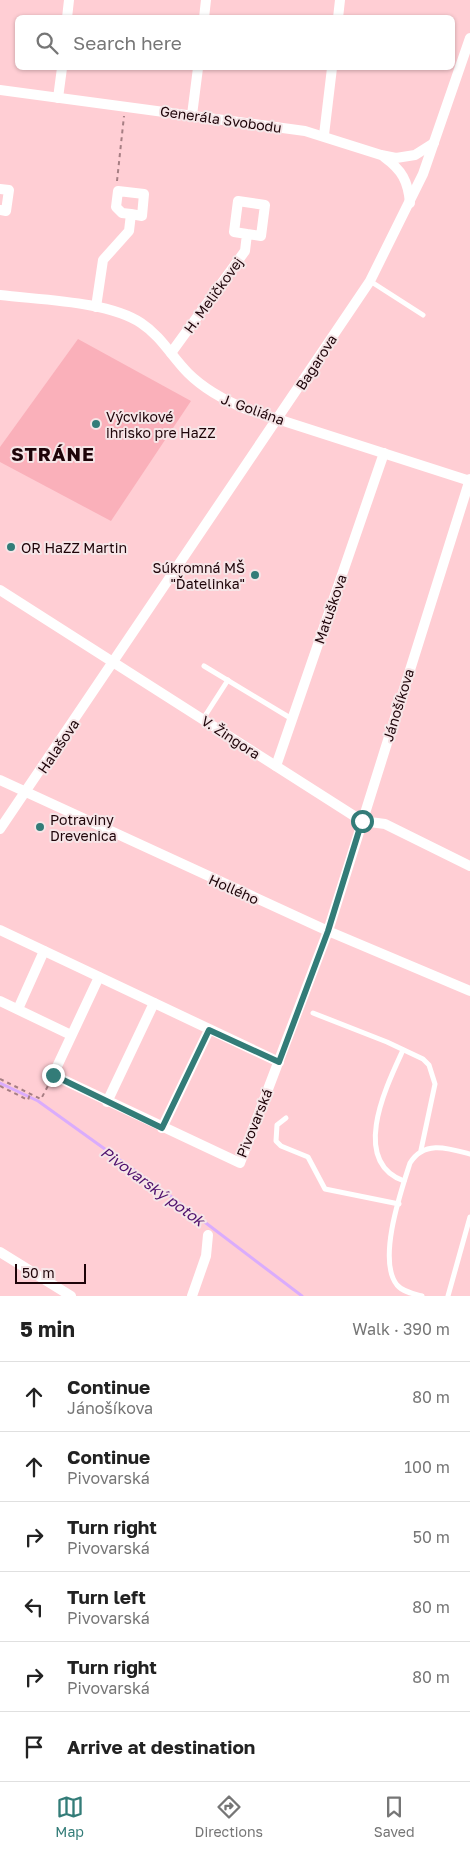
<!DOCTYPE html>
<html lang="en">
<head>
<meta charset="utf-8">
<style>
	:root { --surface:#fff; --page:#f6f6f6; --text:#222; --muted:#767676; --line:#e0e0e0; --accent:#337c78 }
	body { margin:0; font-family:"Golos Text",sans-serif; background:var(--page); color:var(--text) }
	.scale { position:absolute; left:15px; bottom:12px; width:71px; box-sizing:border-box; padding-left:5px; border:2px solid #1e0409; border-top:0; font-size:14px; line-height:18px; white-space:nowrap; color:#1e0409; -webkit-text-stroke:4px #f6e5e7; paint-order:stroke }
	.stop { position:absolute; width:15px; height:15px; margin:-11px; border:4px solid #337c78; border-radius:50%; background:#fff }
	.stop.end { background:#337c78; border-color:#fff; box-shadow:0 1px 5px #0008 }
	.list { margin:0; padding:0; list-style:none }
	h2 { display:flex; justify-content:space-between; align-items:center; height:65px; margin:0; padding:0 20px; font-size:21px }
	h2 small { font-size:16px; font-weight:400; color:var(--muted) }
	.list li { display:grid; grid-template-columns:32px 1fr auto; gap:15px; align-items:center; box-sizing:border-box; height:70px; padding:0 20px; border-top:1px solid var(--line) }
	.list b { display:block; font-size:19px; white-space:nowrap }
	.list p { margin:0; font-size:16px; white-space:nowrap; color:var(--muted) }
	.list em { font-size:16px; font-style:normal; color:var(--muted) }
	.icon { flex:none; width:28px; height:28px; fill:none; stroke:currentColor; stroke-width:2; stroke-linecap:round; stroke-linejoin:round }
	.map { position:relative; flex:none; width:470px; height:1296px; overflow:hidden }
	.search { position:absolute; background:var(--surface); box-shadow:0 1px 4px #0004; left:15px; right:15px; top:15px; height:55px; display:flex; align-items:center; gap:12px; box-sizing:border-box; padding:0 18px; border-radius:8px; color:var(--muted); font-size:19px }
	.sheet { height:485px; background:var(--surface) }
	nav { display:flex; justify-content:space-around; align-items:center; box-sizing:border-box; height:70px; border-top:1px solid var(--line); background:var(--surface); font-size:14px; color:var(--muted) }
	nav a { display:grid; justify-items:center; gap:2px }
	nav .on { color:var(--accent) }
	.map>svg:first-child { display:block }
</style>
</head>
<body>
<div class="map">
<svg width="470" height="1296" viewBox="0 0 470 1296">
	<rect width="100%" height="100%" fill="#ffced4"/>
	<!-- green -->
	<path fill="#fab0ba" d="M 78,339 L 191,401 L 111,521 L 0,462 L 0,447 Z"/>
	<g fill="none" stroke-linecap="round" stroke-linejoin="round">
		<!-- stream -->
		<path stroke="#daacfc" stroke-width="3" d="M 0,1083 L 38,1101 L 173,1198 L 302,1296"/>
		<!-- path -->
		<g stroke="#a67e83" stroke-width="2" stroke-dasharray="4 4" stroke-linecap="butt">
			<path d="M 117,181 L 124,116"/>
			<path d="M 0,1079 L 41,1099 L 49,1084"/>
			<path d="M 0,1086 L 28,1100 L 30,1094"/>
		</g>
		<!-- lane -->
		<g stroke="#fff" stroke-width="5">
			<path d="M 370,281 L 423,315"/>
			<path d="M 204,666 L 292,719"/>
			<path d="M 203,719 L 228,680"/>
			<path d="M 313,1013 L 387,1042 L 423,1059 L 429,1065 L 435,1084 L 421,1150"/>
			<path d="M 403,1050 C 387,1085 349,1161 404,1181"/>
			<path d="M 286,1118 L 277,1125 L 276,1141 L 281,1146 L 308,1157 L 325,1189 L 399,1204"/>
			<path d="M 422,1296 C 414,1294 403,1292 397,1285 C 377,1260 401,1191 410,1163 C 424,1140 448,1148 470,1154"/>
			<path d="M 448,1296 L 470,1217"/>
		</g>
		<!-- street -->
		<g stroke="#fff" stroke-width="10">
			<path d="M 67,18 L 69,0"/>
			<path d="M 204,18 L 206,0"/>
			<path d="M 338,18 L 340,0"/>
			<path d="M 0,90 L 305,131 L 381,155 L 396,158 L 415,155 L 434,143"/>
			<path d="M 58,98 L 62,68"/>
			<path d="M 192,115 L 198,68"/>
			<path d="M 324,135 L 332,68"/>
			<path d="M 384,157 C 402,170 408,181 410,203"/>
			<path d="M 0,189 L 9,190 L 6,211 L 0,210"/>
			<path d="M 0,295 C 40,300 108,301 141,323 C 161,336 172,357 188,373 C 205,390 224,400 246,409 L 470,481"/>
			<path d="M 96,307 L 103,260 L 129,231 L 131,214 L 122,213 L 116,207 L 118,191 L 144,194 L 142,216 L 131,214"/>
			<path d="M 171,353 L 245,251 L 247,234 L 234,232 L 238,201 L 265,205 L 261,236 L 247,234"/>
			<path d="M 0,590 L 362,821 L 385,824 L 470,866"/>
			<path d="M 276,766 L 384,453"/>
			<path d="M 0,780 L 328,931 L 470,991"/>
			<path d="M 0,829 L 370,281 L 423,174 L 470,38"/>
			<path d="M 0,930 L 279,1062"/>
			<path d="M 99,977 L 53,1075 L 240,1163 L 328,931 L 470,479"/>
			<path d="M 0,1001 L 71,1035"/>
			<path d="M 18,1009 L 44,951"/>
			<path d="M 107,1102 L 154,1003"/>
			<path d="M 162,1128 L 209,1030"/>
			<path d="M 0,1252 L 71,1296"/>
			<path d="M 192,1296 L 206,1256 L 208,1235"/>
		</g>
	</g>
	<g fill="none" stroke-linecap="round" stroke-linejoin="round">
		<!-- route -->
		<path stroke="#337c78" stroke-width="6" d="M 53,1075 L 162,1128 L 209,1030 L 279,1062 L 328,931 L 362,821"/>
	</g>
	<!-- markers -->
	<g fill="#337c78" stroke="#f6e5e7" stroke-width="2">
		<circle cx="96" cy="424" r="5"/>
		<circle cx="11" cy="547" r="5"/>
		<circle cx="255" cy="575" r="5"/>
		<circle cx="40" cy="827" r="5"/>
	</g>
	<g text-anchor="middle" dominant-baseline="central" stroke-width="4" stroke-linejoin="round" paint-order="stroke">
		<!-- street labels -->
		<g font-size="14" fill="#1e0409" stroke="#f6e5e7">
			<text transform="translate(221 119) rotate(8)">Generála Svobodu</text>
			<text transform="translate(213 295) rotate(-54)">H. Meličkovej</text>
			<text transform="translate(316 362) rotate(-57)">Bagarova</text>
			<text transform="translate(253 409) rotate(20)">J. Goliána</text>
			<text transform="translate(330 609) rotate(-71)">Matuškova</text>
			<text transform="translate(398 705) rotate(-73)">Jánošíkova</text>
			<text transform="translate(231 737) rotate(33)">V. Žingora</text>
			<text transform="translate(58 746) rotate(-56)">Halašova</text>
			<text transform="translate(234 889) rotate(24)">Hollého</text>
			<text transform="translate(254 1123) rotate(-68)">Pivovarská</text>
		</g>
		<!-- poi labels -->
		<g font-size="14" fill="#1e0409" stroke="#f6e5e7" text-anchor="start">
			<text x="106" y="416">Výcvikové<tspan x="106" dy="16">ihrisko pre HaZZ</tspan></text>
			<text x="21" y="547">OR HaZZ Martin</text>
			<text x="245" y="567" text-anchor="end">Súkromná MŠ<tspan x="245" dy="16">"Ďatelinka"</tspan></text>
			<text x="50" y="819">Potraviny<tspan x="50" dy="16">Drevenica</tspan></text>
		</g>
		<!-- water labels -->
		<g font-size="15" font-style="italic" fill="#4e106d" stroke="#f6e5e7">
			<text transform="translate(153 1186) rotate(36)">Pivovarský potok</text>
		</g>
		<!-- district labels -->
		<g font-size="19" font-weight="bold" letter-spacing="1" fill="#1e0409" stroke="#f6e5e7">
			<text x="53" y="453">STRÁNE</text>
		</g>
	</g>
</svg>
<div class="scale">50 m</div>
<div class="stop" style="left:362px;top:821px"></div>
<div class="stop end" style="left:53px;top:1075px"></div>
<div class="search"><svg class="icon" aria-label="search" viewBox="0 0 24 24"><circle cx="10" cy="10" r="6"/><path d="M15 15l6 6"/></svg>Search here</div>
</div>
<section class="sheet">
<h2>5 min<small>Walk · 390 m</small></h2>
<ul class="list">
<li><svg class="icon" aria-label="ahead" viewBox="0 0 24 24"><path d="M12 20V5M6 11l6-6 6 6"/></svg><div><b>Continue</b><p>Jánošíkova</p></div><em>80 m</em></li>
<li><svg class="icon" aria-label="ahead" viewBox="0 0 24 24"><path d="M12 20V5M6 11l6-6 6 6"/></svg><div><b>Continue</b><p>Pivovarská</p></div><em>100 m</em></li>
<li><svg class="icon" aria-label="right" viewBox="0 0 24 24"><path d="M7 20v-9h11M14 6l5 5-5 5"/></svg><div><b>Turn right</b><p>Pivovarská</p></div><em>50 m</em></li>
<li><svg class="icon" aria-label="left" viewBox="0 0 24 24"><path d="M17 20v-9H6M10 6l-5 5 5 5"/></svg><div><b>Turn left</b><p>Pivovarská</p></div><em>80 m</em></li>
<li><svg class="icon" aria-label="right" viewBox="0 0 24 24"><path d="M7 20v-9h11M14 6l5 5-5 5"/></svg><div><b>Turn right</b><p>Pivovarská</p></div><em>80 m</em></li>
<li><svg class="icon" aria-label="arrive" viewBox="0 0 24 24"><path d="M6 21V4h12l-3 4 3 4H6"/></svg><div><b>Arrive at destination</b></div></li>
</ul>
</section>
<nav>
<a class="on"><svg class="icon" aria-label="map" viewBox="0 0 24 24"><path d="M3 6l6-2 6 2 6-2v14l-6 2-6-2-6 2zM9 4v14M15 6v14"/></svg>Map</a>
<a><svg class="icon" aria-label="directions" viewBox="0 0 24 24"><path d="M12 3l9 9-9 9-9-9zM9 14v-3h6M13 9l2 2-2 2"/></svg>Directions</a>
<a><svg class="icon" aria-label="saved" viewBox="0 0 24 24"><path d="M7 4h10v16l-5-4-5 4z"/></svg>Saved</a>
</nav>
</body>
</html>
